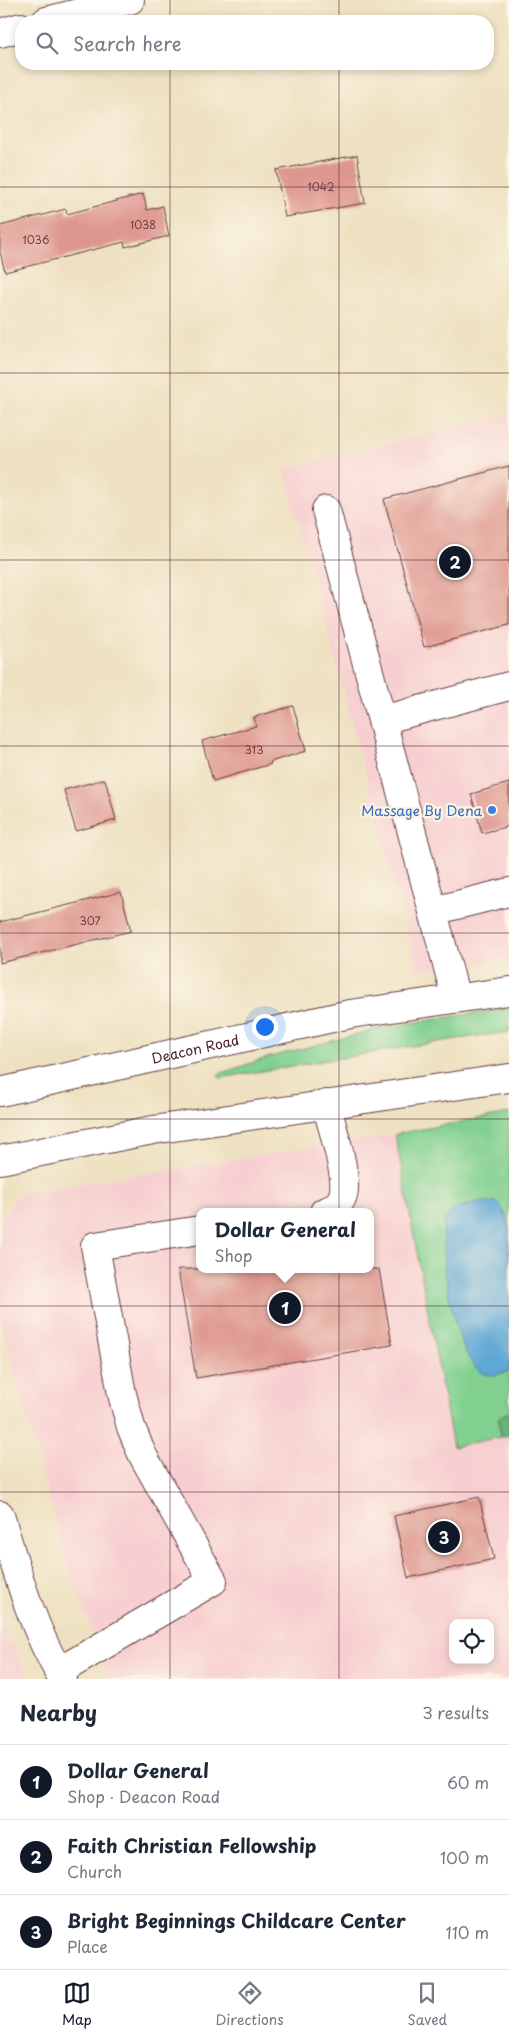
<!DOCTYPE html>
<html lang="en">
<head>
<meta charset="utf-8">
<style>
	:root { --surface:#fff; --page:#f6f6f7; --text:#1f2937; --muted:#747a83; --line:#e0e1e3; --accent:#111827 }
	body { margin:0; font-family:"Playpen Sans",sans-serif; background:var(--page); color:var(--text) }
	.controls { position:absolute; right:15px; bottom:15px; display:grid; overflow:hidden; border-radius:10px; box-shadow:0 2px 8px #0003 }
	.controls button { width:45px; height:45px; display:grid; place-items:center; padding:0; border:0; border-bottom:1px solid var(--line); background:var(--surface); color:var(--text); font:25px sans-serif }
	.you { position:absolute; left:264px; top:1026px; width:18px; height:18px; margin:-12px; border:4px solid #fff; border-radius:50%; background:#1a73e8; box-shadow:0 0 0 8px #1a73e833 }
	.badge { display:grid; place-items:center; width:32px; height:32px; border-radius:50%; background:var(--accent); color:#fff; font-size:16px; font-weight:700 }
	.pin { position:absolute; translate:-50% -50%; border:2px solid #fff; box-shadow:0 1px 5px #0006 }
	.popup { position:absolute; left:196px; top:1208px; width:178px; height:65px; box-sizing:border-box; display:grid; place-content:center; border-radius:10px; background:var(--surface); filter:drop-shadow(0 1px 4px #0005); font-size:16px; white-space:nowrap; color:var(--muted) }
	.popup b { font-size:19px; color:var(--text) }
	.popup::after { content:''; position:absolute; left:50%; top:100%; margin-left:-10px; border:10px solid transparent; border-top-color:var(--surface) }
	.list { margin:0; padding:0; list-style:none }
	h2 { display:flex; justify-content:space-between; align-items:center; height:65px; margin:0; padding:0 20px; font-size:21px }
	h2 small { font-size:16px; font-weight:400; color:var(--muted) }
	.list li { display:grid; grid-template-columns:32px 1fr auto; gap:15px; align-items:center; box-sizing:border-box; height:75px; padding:0 20px; border-top:1px solid var(--line) }
	.list b { display:block; font-size:19px; white-space:nowrap }
	.list p { margin:0; font-size:16px; white-space:nowrap; color:var(--muted) }
	.list em { font-size:16px; font-style:normal; color:var(--muted) }
	.icon { flex:none; width:28px; height:28px; fill:none; stroke:currentColor; stroke-width:2; stroke-linecap:round; stroke-linejoin:round }
	.map { position:relative; flex:none; width:509px; height:1679px; overflow:hidden }
	.search { position:absolute; background:var(--surface); box-shadow:0 2px 8px #0003; left:15px; right:15px; top:15px; height:55px; display:flex; align-items:center; gap:12px; box-sizing:border-box; padding:0 18px; border-radius:20px; color:var(--muted); font-size:19px }
	.sheet { height:290px; background:var(--surface) }
	nav { display:flex; justify-content:space-around; align-items:center; box-sizing:border-box; height:70px; border-top:1px solid var(--line); background:var(--surface); font-size:14px; color:var(--muted) }
	nav a { display:grid; justify-items:center; gap:2px }
	nav .on { color:var(--accent) }
	.map>svg:first-child { display:block }
</style>
</head>
<body>
<div class="map">
<svg width="509" height="1679" viewBox="0 0 509 1679">
	<rect width="100%" height="100%" fill="#fcf5e5"/>
	<filter id="ink" filterUnits="userSpaceOnUse"><feTurbulence type="fractalNoise" baseFrequency=".02" numOctaves="2"/><feDisplacementMap in="SourceGraphic" scale="10" xChannelSelector="R" yChannelSelector="G"/><feConvolveMatrix kernelMatrix="1 2 1 2 8 2 1 2 1" color-interpolation-filters="sRGB"/></filter>
	<filter id="wash" filterUnits="userSpaceOnUse"><feTurbulence type="fractalNoise" baseFrequency=".0096" numOctaves="4" result="noise"/><feDisplacementMap in="SourceGraphic" scale="20" xChannelSelector="R" yChannelSelector="G"/><feGaussianBlur stdDeviation="1.12" result="paint"/><feColorMatrix in="noise" values="0 0 0 0 0 0 0 0 0 0 0 0 0 0 0 0 0 1.4 0 .05"/><feComposite in="paint" operator="in"/></filter>
	<g filter="url(#wash)">
		<rect width="100%" height="100%" fill="#eee1c1"/>
		<!-- built -->
		<g fill="#f7cfd0" fill-rule="evenodd">
			<path d="M 509,414 L 509,959 L 418,970 L 284,469 Z"/>
			<path d="M 395,1134 L 453,1447 L 509,1435 L 509,1679 L 109,1679 L 67,1562 L 0,1319 L 0,1222 L 20,1193 ZM 200,1212 L 370,1212 L 370,1269 L 200,1269 ZM 453,1623 L 490,1623 L 490,1660 L 453,1660 Z"/>
			<path d="M 0,1620 L 30,1679 L 0,1679 Z"/>
		</g>
		<!-- green -->
		<g fill="#81d090" stroke="#66785e">
			<path d="M 509,1008 L 509,1032 L 450,1040 L 220,1078 L 218,1074 L 270,1057 L 385,1027 Z"/>
			<path d="M 509,1113 L 509,1412 L 499,1417 L 500,1437 L 453,1447 L 395,1134 Z"/>
		</g>
		<!-- forest -->
		<path fill="#68b27a" stroke="#596852" d="M 509,1412 L 509,1435 L 500,1437 L 499,1417 Z"/>
		<!-- water -->
		<path fill="#5fa7d6" stroke="#546380" d="M 475,1202 L 498,1202 L 506,1215 L 509,1230 L 509,1371 C 500,1374 491,1377 483,1373 C 458,1363 444,1276 443,1251 C 443,1240 444,1230 444,1220 L 453,1210 Z"/>
		<g id="blocks">
			<!-- building -->
			<g fill="#de978f">
				<path d="M 357,155 L 365,203 L 285,217 L 276,170 Z"/>
				<path d="M 143,194 L 147,210 L 163,206 L 169,236 L 125,247 L 124,242 L 5,272 L 0,252 L 0,226 L 66,209 L 67,214 Z"/>
				<path d="M 509,466 L 509,625 L 424,647 L 384,499 Z"/>
				<path d="M 293,706 L 306,751 L 270,762 L 271,764 L 213,781 L 202,741 L 256,726 L 254,717 Z"/>
				<path d="M 105,779 L 116,820 L 76,831 L 64,790 Z"/>
				<path d="M 509,783 L 509,826 L 482,833 L 471,794 Z"/>
				<path d="M 121,892 L 131,931 L 0,963 L 0,922 Z"/>
				<path d="M 178,1269 L 379,1269 L 392,1345 L 196,1378 Z"/>
				<path d="M 479,1497 L 494,1559 L 408,1578 L 394,1516 Z"/>
			</g>
		</g>
	</g>
	<g filter="url(#ink)">
		<use href="#blocks" fill-opacity="0" stroke="#633c42" stroke-width="1"/>
		<g fill="none" stroke-linecap="round" stroke-linejoin="round">
			<defs>
				<g id="minor">
					<path d="M 46,21 L 130,0"/>
					<path d="M 0,33 L 21,27"/>
					<path d="M 326,510 L 456,998"/>
					<path d="M 382,720 L 509,686"/>
					<path d="M 433,911 L 509,892"/>
					<path d="M 324,1212 C 333,1209 340,1205 343,1195 C 349,1178 331,1123 326,1104"/>
					<path d="M 0,1515 C 17,1572 32,1628 63,1679"/>
					<path d="M 58,1672 L 213,1581 L 142,1454 L 131,1427 L 122,1394 L 95,1246 L 200,1230"/>
				</g>
				<g id="major">
					<path id="s1" d="M 0,1092 L 350,1014 L 509,991"/>
					<path d="M 0,1160 L 153,1130 L 509,1078"/>
				</g>
			</defs>
			<!-- minor casing -->
			<use href="#minor" stroke="#633c42" stroke-width="30"/>
			<!-- major casing -->
			<use href="#major" stroke="#633c42" stroke-width="30"/>
			<!-- minor -->
			<use href="#minor" stroke="#fff" stroke-width="28"/>
			<!-- major -->
			<use href="#major" stroke="#fff" stroke-width="28"/>
		</g>
	</g>
	<!-- grid -->
	<path fill="none" stroke="#4a1f2b" stroke-width="1" stroke-opacity="0.55" d="M 170,0 L 170,21M 339,0 L 339,21M 170,64 L 170,1679M 339,64 L 339,1679M 0,187 L 509,187M 0,373 L 509,373M 0,560 L 509,560M 0,746 L 509,746M 0,933 L 509,933M 0,1119 L 509,1119M 0,1306 L 509,1306M 0,1492 L 509,1492"/>
	<!-- markers -->
	<circle fill="#3f7fe0" stroke="#fcf5e5" stroke-width="2" cx="492" cy="810" r="5"/>
	<g text-anchor="middle" dominant-baseline="central" stroke-width="4.5" stroke-linejoin="round" paint-order="stroke">
		<!-- number labels -->
		<g font-size="11" fill="#6f3d44">
			<text x="321" y="186">1042</text>
			<text x="143" y="224">1038</text>
			<text x="36" y="239">1036</text>
			<text x="254" y="749">313</text>
			<text x="90" y="920">307</text>
		</g>
		<!-- shop labels -->
		<g font-size="14" fill="#366cbe" stroke="#fcf5e5" text-anchor="end">
			<text x="482" y="810">Massage By Dena</text>
		</g>
		<!-- street labels -->
		<g font-size="14" fill="#4a1f2b" stroke="#fcf5e5">
			<text stroke="none"><textPath href="#s1" startOffset="200">Deacon Road</textPath></text>
		</g>
	</g>
</svg>
<div class="controls">
<button><svg class="icon" aria-label="locate" viewBox="0 0 24 24"><circle cx="12" cy="12" r="6"/><path d="M12 2v4M12 18v4M2 12h4M18 12h4"/></svg></button>
</div>
<div class="you"></div>
<div class="pin badge" style="left:285px;top:1308px">1</div>
<div class="popup"><b>Dollar General</b>Shop</div>
<div class="pin badge" style="left:455px;top:562px">2</div>
<div class="pin badge" style="left:444px;top:1537px">3</div>
<div class="search"><svg class="icon" aria-label="search" viewBox="0 0 24 24"><circle cx="10" cy="10" r="6"/><path d="M15 15l6 6"/></svg>Search here</div>
</div>
<section class="sheet">
<h2>Nearby<small>3 results</small></h2>
<ul class="list">
<li><span class="badge">1</span><div><b>Dollar General</b><p>Shop · Deacon Road</p></div><em>60 m</em></li>
<li><span class="badge">2</span><div><b>Faith Christian Fellowship</b><p>Church</p></div><em>100 m</em></li>
<li><span class="badge">3</span><div><b>Bright Beginnings Childcare Center</b><p>Place</p></div><em>110 m</em></li>
</ul>
</section>
<nav>
<a class="on"><svg class="icon" aria-label="map" viewBox="0 0 24 24"><path d="M3 6l6-2 6 2 6-2v14l-6 2-6-2-6 2zM9 4v14M15 6v14"/></svg>Map</a>
<a><svg class="icon" aria-label="directions" viewBox="0 0 24 24"><path d="M12 3l9 9-9 9-9-9zM9 14v-3h6M13 9l2 2-2 2"/></svg>Directions</a>
<a><svg class="icon" aria-label="saved" viewBox="0 0 24 24"><path d="M7 4h10v16l-5-4-5 4z"/></svg>Saved</a>
</nav>
</body>
</html>
